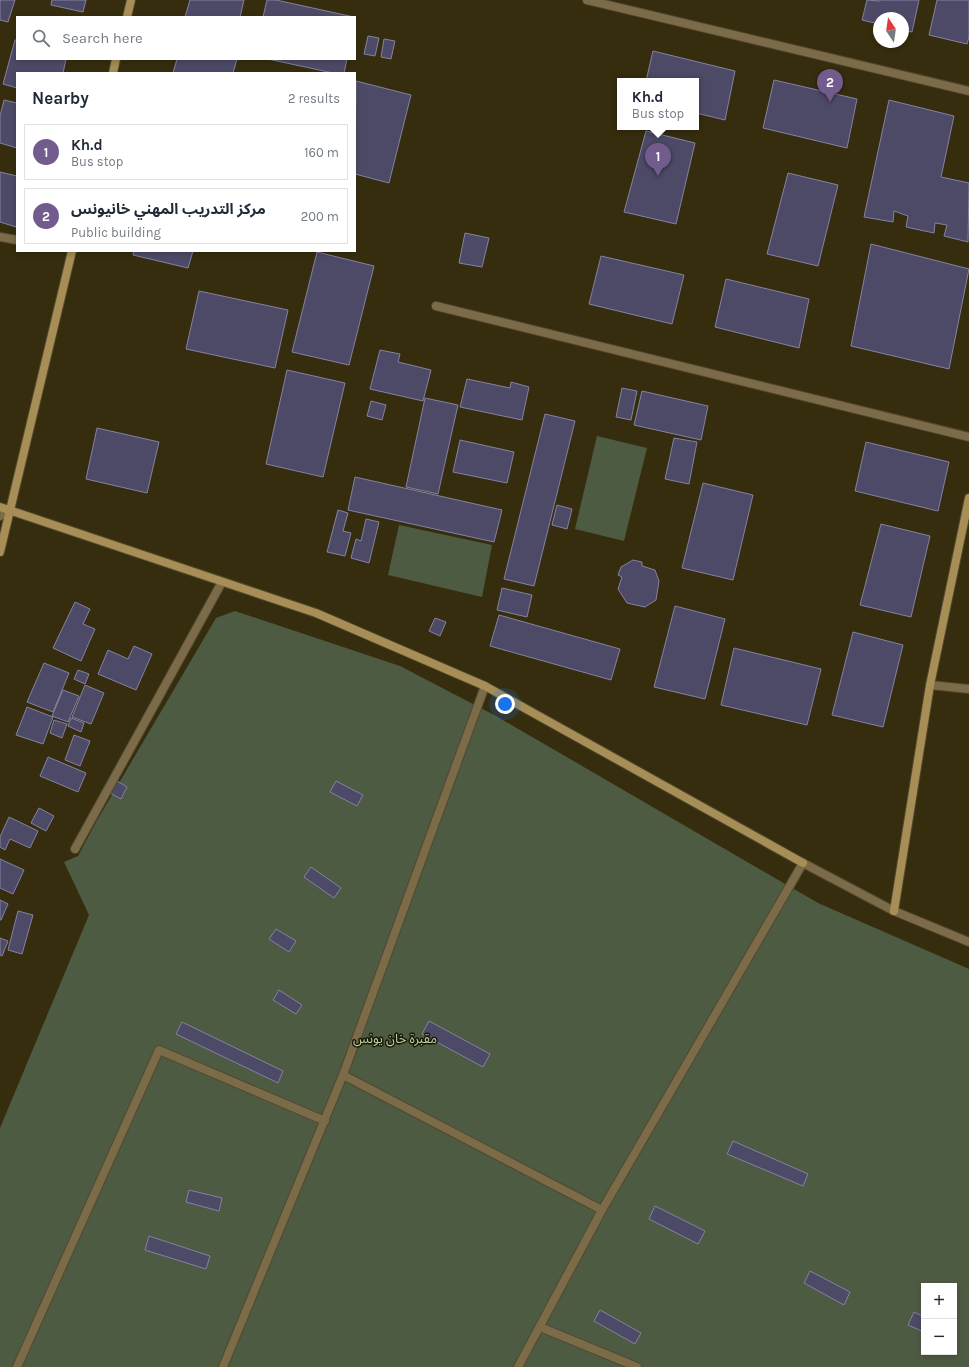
<!DOCTYPE html>
<html lang="en">
<head>
<meta charset="utf-8">
<style>
	:root { --surface:#fff; --page:#f6f6f7; --text:#1f2937; --muted:#747a83; --line:#e0e1e3; --accent:#725c8e }
	body { margin:0; font-family:Karla,"Noto Sans Arabic",sans-serif; background:var(--page); color:var(--text) }
	.controls { position:absolute; right:12px; bottom:12px; display:grid; overflow:hidden; border-radius:0px; box-shadow:0 2px 6px #0003 }
	.controls button { width:36px; height:36px; display:grid; place-items:center; padding:0; border:0; border-bottom:1px solid var(--line); background:var(--surface); color:var(--text); font:20px sans-serif }
	.compass { position:absolute; left:873px; top:12px; width:36px; height:36px; border-radius:50%; background:var(--surface); box-shadow:0 2px 6px #0003; rotate:347deg }
	.you { position:absolute; left:505px; top:704px; width:14px; height:14px; margin:-10px; border:3px solid #fff; border-radius:50%; background:#1a73e8; box-shadow:0 0 0 6px #1a73e833 }
	.badge { display:grid; place-items:center; width:26px; height:26px; border-radius:50%; background:var(--accent); color:#fff; font-size:13px; font-weight:700 }
	.pin { position:absolute; translate:-50% -33px; filter:drop-shadow(0 1px 2px #0008) }
	.pin::after { content:''; position:absolute; top:21px; width:14px; height:12px; background:inherit; clip-path:polygon(0 0,100% 0,50% 100%) }
	.popup { position:absolute; left:617px; top:78px; width:82px; height:52px; box-sizing:border-box; display:grid; place-content:center; border-radius:0px; background:var(--surface); filter:drop-shadow(0 1px 3px #0005); font-size:13px; white-space:nowrap; color:var(--muted) }
	.popup b { font-size:15px; color:var(--text) }
	.popup::after { content:''; position:absolute; left:50%; top:100%; margin-left:-8px; border:8px solid transparent; border-top-color:var(--surface) }
	.list { margin:0; padding:0; list-style:none }
	h2 { display:flex; justify-content:space-between; align-items:center; height:52px; margin:0; padding:0 16px; font-size:17px }
	h2 small { font-size:13px; font-weight:400; color:var(--muted) }
	.list li { display:grid; grid-template-columns:26px 1fr auto; gap:12px; align-items:center; box-sizing:border-box; height:56px; margin:0 8px 8px; padding:0 8px; border:1px solid var(--line); border-radius:0px }
	.list b { display:block; font-size:15px; white-space:nowrap }
	.list p { margin:0; font-size:13px; white-space:nowrap; color:var(--muted) }
	.list em { font-size:13px; font-style:normal; color:var(--muted) }
	.icon { flex:none; width:22px; height:22px; fill:none; stroke:currentColor; stroke-width:2; stroke-linecap:round; stroke-linejoin:round }
	.map { position:relative; flex:none; width:969px; height:1367px; overflow:hidden }
	.search { position:absolute; background:var(--surface); box-shadow:0 2px 6px #0003; left:16px; top:16px; width:340px; height:44px; display:flex; align-items:center; gap:10px; box-sizing:border-box; padding:0 14px; border-radius:0px; color:var(--muted); font-size:15px }
	.panel { position:absolute; background:var(--surface); box-shadow:0 2px 6px #0003; left:16px; top:72px; width:340px; height:180px; border-radius:0px }
	.map>svg:first-child { display:block }
</style>
</head>
<body>
<div class="map">
<svg width="969" height="1367" viewBox="0 0 969 1367">
	<rect width="100%" height="100%" fill="#362d0e"/>
	<!-- green -->
	<g fill="#4e5b43" fill-rule="evenodd">
		<path d="M 597,436 L 647,448 L 624,541 L 575,529 Z"/>
		<path d="M 399,525 L 492,545 L 482,597 L 388,575 Z"/>
		<path d="M 235,611 L 400,666 L 496,716 L 818,903 L 969,969 L 969,1367 L 0,1367 L 0,1128 L 89,915 L 64,862 L 78,856 L 96,822 L 216,618 ZM 924,1286 L 954,1286 L 954,1352 L 924,1352 Z"/>
	</g>
	<!-- building -->
	<g fill="#4d4a67" stroke="#8482a2">
		<path d="M 0,0 L 15,0 L 8,22 L 0,20 Z"/>
		<path d="M 52,0 L 86,0 L 83,12 L 51,5 Z"/>
		<path d="M 190,0 L 244,0 L 240,17 L 185,17 Z"/>
		<path d="M 267,0 L 276,0 L 354,17 L 263,17 Z"/>
		<path d="M 867,0 L 880,1 L 880,0 L 919,0 L 912,32 L 903,30 L 903,18 L 879,18 L 879,24 L 862,20 Z"/>
		<path d="M 937,0 L 969,0 L 969,37 L 967,44 L 929,35 Z"/>
		<path d="M 368,36 L 379,38 L 375,56 L 364,54 Z"/>
		<path d="M 384,39 L 395,41 L 391,59 L 381,57 Z"/>
		<path d="M 15,40 L 17,40 L 17,59 L 66,59 L 63,73 L 17,73 L 17,88 L 3,84 Z"/>
		<path d="M 653,51 L 735,71 L 725,120 L 696,113 L 696,81 L 646,81 Z"/>
		<path d="M 177,59 L 237,59 L 233,73 L 173,73 Z"/>
		<path d="M 268,59 L 347,59 L 344,73 L 333,73 Z"/>
		<path d="M 774,80 L 857,99 L 847,148 L 763,128 Z"/>
		<path d="M 356,81 L 411,95 L 389,183 L 355,174 Z"/>
		<path d="M 4,100 L 17,103 L 17,148 L 0,143 L 0,116 Z"/>
		<path d="M 889,100 L 954,116 L 941,177 L 969,183 L 968,242 L 944,236 L 947,225 L 935,223 L 934,233 L 906,227 L 908,216 L 894,211 L 893,222 L 864,217 Z"/>
		<path d="M 646,131 L 695,143 L 676,224 L 624,212 Z"/>
		<path d="M 0,172 L 17,176 L 17,223 L 16,227 L 0,222 Z"/>
		<path d="M 788,173 L 838,185 L 818,266 L 767,254 Z"/>
		<path d="M 465,233 L 489,238 L 482,267 L 459,263 Z"/>
		<path d="M 871,244 L 969,269 L 949,369 L 851,346 Z"/>
		<path d="M 134,251 L 193,251 L 188,268 L 133,255 Z"/>
		<path d="M 317,252 L 374,266 L 349,365 L 292,352 Z"/>
		<path d="M 601,256 L 684,275 L 672,324 L 589,304 Z"/>
		<path d="M 726,279 L 809,299 L 799,348 L 715,327 Z"/>
		<path d="M 199,291 L 288,310 L 275,368 L 186,349 Z"/>
		<path d="M 380,350 L 400,354 L 398,362 L 431,370 L 423,401 L 370,389 Z"/>
		<path d="M 287,370 L 345,383 L 323,477 L 266,464 Z"/>
		<path d="M 467,379 L 510,388 L 511,382 L 529,387 L 522,420 L 460,407 Z"/>
		<path d="M 622,388 L 637,391 L 631,420 L 616,417 Z"/>
		<path d="M 642,391 L 708,406 L 701,440 L 634,425 Z"/>
		<path d="M 425,398 L 458,405 L 438,494 L 406,487 Z"/>
		<path d="M 371,401 L 386,405 L 382,420 L 367,416 Z"/>
		<path d="M 545,414 L 575,421 L 534,586 L 504,579 Z"/>
		<path d="M 97,428 L 159,442 L 147,493 L 86,479 Z"/>
		<path d="M 674,438 L 697,442 L 689,484 L 665,479 Z"/>
		<path d="M 460,440 L 514,452 L 507,483 L 453,472 Z"/>
		<path d="M 866,442 L 949,462 L 938,511 L 855,491 Z"/>
		<path d="M 355,477 L 502,510 L 494,542 L 348,510 Z"/>
		<path d="M 703,483 L 753,495 L 733,580 L 682,568 Z"/>
		<path d="M 557,505 L 572,509 L 567,529 L 552,525 Z"/>
		<path d="M 338,510 L 348,513 L 343,531 L 351,533 L 345,556 L 327,552 Z"/>
		<path d="M 366,519 L 379,522 L 369,563 L 351,558 L 356,539 L 361,541 Z"/>
		<path d="M 881,524 L 930,536 L 911,617 L 860,605 Z"/>
		<path d="M 633,560 L 642,562 L 642,566 L 655,570 L 659,581 L 656,600 L 645,607 L 627,603 L 618,589 L 622,577 L 618,575 L 621,567 Z"/>
		<path d="M 502,588 L 532,595 L 527,617 L 497,610 Z"/>
		<path d="M 75,602 L 90,609 L 83,624 L 95,629 L 81,661 L 53,648 Z"/>
		<path d="M 675,606 L 725,619 L 705,699 L 654,687 Z"/>
		<path d="M 499,615 L 620,649 L 611,680 L 490,646 Z"/>
		<path d="M 435,618 L 446,622 L 440,636 L 429,631 Z"/>
		<path d="M 853,632 L 903,645 L 883,727 L 832,715 Z"/>
		<path d="M 134,646 L 152,654 L 136,690 L 98,674 L 108,650 L 128,659 Z"/>
		<path d="M 734,648 L 821,669 L 807,725 L 721,705 Z"/>
		<path d="M 44,663 L 69,673 L 53,712 L 27,702 Z"/>
		<path d="M 78,670 L 89,674 L 85,684 L 74,679 Z"/>
		<path d="M 85,685 L 104,693 L 91,724 L 72,717 Z"/>
		<path d="M 63,690 L 79,696 L 68,722 L 52,716 Z"/>
		<path d="M 27,707 L 53,717 L 43,744 L 16,735 Z"/>
		<path d="M 71,718 L 84,723 L 81,732 L 68,726 Z"/>
		<path d="M 54,720 L 67,724 L 62,738 L 50,733 Z"/>
		<path d="M 74,735 L 90,741 L 80,766 L 65,760 Z"/>
		<path d="M 48,757 L 86,773 L 78,792 L 40,776 Z"/>
		<path d="M 117,781 L 127,787 L 121,799 L 110,793 Z"/>
		<path d="M 336,781 L 363,795 L 357,806 L 330,792 Z"/>
		<path d="M 39,808 L 54,816 L 46,831 L 31,823 Z"/>
		<path d="M 9,817 L 38,831 L 30,848 L 10,839 L 5,850 L 0,847 L 0,837 Z"/>
		<path d="M 0,859 L 24,870 L 13,894 L 0,888 Z"/>
		<path d="M 311,867 L 341,888 L 334,898 L 304,877 Z"/>
		<path d="M 0,900 L 8,904 L 1,920 L 0,920 Z"/>
		<path d="M 18,911 L 33,915 L 22,954 L 8,950 Z"/>
		<path d="M 276,929 L 296,941 L 289,952 L 269,939 Z"/>
		<path d="M 0,938 L 8,941 L 2,956 L 0,955 Z"/>
		<path d="M 279,990 L 302,1005 L 296,1014 L 273,1000 Z"/>
		<path d="M 429,1021 L 490,1054 L 483,1067 L 422,1034 Z"/>
		<path d="M 182,1022 L 283,1071 L 278,1083 L 176,1034 Z"/>
		<path d="M 733,1141 L 808,1174 L 803,1186 L 727,1154 Z"/>
		<path d="M 189,1190 L 222,1198 L 219,1211 L 186,1202 Z"/>
		<path d="M 655,1206 L 705,1231 L 698,1244 L 649,1219 Z"/>
		<path d="M 149,1236 L 210,1256 L 206,1269 L 145,1250 Z"/>
		<path d="M 810,1271 L 850,1292 L 844,1305 L 804,1283 Z"/>
		<path d="M 600,1310 L 641,1333 L 635,1344 L 594,1321 Z"/>
		<path d="M 914,1312 L 924,1317 L 924,1332 L 908,1325 Z"/>
	</g>
	<g fill="none" stroke-linecap="round" stroke-linejoin="round">
		<defs>
			<g id="lane">
				<path d="M 75,849 L 222,582"/>
				<path d="M 343,1075 L 602,1210"/>
				<path d="M 540,1327 L 637,1367"/>
				<path d="M 17,1367 L 159,1050 L 325,1121"/>
				<path d="M 223,1367 L 343,1075 L 485,686"/>
				<path d="M 518,1367 L 602,1210 L 803,863"/>
			</g>
			<g id="street">
				<path d="M 587,0 L 969,91"/>
				<path d="M 0,237 L 17,240"/>
				<path d="M 436,306 L 969,437"/>
				<path d="M 0,516 L 10,510"/>
				<path d="M 930,685 L 969,689"/>
				<path d="M 803,863 L 894,911 L 969,942"/>
			</g>
			<g id="secondary">
				<path d="M 127,17 L 131,0"/>
				<path d="M 113,73 L 116,59"/>
				<path d="M 0,507 L 316,613 L 485,686 L 803,863"/>
				<path d="M 0,552 L 72,251"/>
				<path d="M 894,911 L 930,685 L 969,498"/>
			</g>
		</defs>
		<!-- lane casing -->
		<use href="#lane" stroke="#51482c" stroke-width="10"/>
		<!-- street casing -->
		<use href="#street" stroke="#51482c" stroke-width="10"/>
		<!-- secondary casing -->
		<use href="#secondary" stroke="#51482c" stroke-width="10"/>
		<!-- lane -->
		<use href="#lane" stroke="#7b6b49" stroke-width="8"/>
		<!-- street -->
		<use href="#street" stroke="#7b6b49" stroke-width="8"/>
		<!-- secondary -->
		<use href="#secondary" stroke="#a78d56" stroke-width="8"/>
	</g>
	<g text-anchor="middle" dominant-baseline="central" stroke-width="3" stroke-linejoin="round" paint-order="stroke">
		<!-- park labels -->
		<g font-size="13" fill="#b8d79c" stroke="#1a1609">
			<text x="395" y="1038">مقبرة خان يونس</text>
		</g>
	</g>
</svg>
<div class="controls">
<button>+</button>
<button>−</button>
</div>
<svg class="compass" viewBox="-18 -18 36 36"><path d="M0-13l5 13h-10z" fill="#e53935"/><path d="M0 13l5-13h-10z" fill="#747a83"/></svg>
<div class="you"></div>
<div class="pin badge" style="left:658px;top:176px">1</div>
<div class="popup"><b>Kh.d</b>Bus stop</div>
<div class="pin badge" style="left:830px;top:102px">2</div>
<div class="search"><svg class="icon" aria-label="search" viewBox="0 0 24 24"><circle cx="10" cy="10" r="6"/><path d="M15 15l6 6"/></svg>Search here</div>
<section class="panel">
<h2>Nearby<small>2 results</small></h2>
<ul class="list">
<li><span class="badge">1</span><div><b>Kh.d</b><p>Bus stop</p></div><em>160 m</em></li>
<li><span class="badge">2</span><div><b>مركز التدريب المهني خانيونس</b><p>Public building</p></div><em>200 m</em></li>
</ul>
</section>
</div>
</body>
</html>
